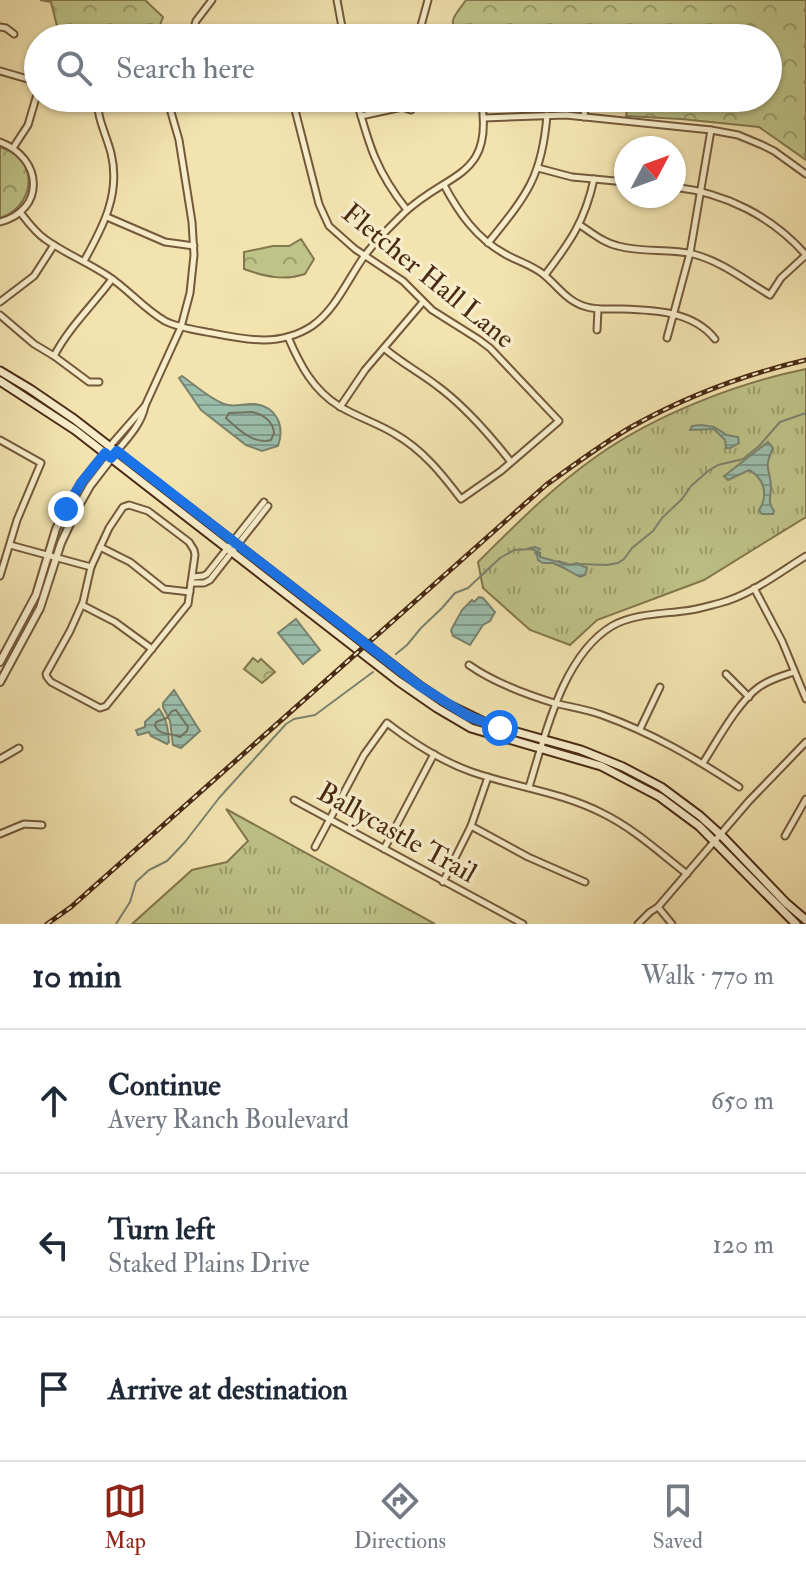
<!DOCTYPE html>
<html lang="en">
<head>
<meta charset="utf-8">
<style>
	:root { --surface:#fff; --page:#f2f2f3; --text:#1f2937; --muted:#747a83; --line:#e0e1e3; --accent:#8f2418 }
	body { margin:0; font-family:"IM FELL Double Pica",serif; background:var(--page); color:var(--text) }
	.compass { position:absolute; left:614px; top:136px; width:72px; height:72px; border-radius:50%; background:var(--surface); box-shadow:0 2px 6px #0004; rotate:49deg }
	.stop { position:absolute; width:24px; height:24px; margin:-18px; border:6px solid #1a73e8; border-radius:50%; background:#fff }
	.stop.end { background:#1a73e8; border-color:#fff; box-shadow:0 2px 8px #0008 }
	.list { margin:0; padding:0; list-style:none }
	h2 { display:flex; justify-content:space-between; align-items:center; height:104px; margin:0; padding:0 32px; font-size:34px }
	h2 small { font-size:26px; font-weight:400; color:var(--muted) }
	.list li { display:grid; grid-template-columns:52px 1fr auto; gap:24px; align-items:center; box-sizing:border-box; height:144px; padding:0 32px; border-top:2px solid var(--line) }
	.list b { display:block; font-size:30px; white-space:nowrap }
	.list p { margin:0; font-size:26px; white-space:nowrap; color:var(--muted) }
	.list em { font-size:26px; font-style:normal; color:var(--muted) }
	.icon { flex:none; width:44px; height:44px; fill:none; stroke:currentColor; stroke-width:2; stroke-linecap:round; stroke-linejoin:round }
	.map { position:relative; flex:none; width:806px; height:924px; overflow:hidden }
	.search { position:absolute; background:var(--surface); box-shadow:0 2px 6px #0004; left:24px; right:24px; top:24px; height:88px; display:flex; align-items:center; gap:20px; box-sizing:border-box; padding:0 28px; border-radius:44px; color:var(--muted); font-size:30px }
	.sheet { height:536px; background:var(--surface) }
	nav { display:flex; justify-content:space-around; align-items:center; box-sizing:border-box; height:112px; border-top:2px solid var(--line); background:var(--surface); font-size:22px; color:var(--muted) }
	nav a { display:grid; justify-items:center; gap:4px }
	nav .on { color:var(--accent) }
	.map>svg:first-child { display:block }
</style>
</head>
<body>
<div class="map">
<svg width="806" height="924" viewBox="0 0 806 924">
	<defs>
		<pattern id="grass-tufts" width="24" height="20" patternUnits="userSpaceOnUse" patternTransform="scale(2)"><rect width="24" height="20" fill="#bec388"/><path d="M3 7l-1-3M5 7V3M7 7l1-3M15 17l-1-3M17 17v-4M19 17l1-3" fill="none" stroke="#9c9e6e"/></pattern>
		<pattern id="park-crowns" width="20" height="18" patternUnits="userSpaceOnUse" patternTransform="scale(2)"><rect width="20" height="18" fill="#bec388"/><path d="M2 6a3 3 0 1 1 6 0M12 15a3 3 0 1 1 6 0" fill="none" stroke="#9c9e6e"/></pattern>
		<pattern id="water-rules" width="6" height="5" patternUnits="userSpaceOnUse" patternTransform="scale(2)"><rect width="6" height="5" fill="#9bbeac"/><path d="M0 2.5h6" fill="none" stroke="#809a8b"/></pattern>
	</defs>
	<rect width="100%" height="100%" fill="#f2e3af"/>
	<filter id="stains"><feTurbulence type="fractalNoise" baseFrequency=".0025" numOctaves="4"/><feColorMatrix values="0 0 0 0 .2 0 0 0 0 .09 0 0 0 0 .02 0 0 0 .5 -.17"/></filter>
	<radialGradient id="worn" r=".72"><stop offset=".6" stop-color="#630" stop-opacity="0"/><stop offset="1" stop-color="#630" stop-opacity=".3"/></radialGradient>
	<!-- grass -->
	<g fill="url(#grass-tufts)" stroke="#84764e" stroke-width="2">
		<path d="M 806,369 L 806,517 L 704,580 L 597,620 L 570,645 L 530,630 L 483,588 L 478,562 C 516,524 554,486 597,456 C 655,415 737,383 806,369 Z"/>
		<path d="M 226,809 L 435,924 L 132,924 L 192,870 L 227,862 L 248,841 Z"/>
	</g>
	<!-- park -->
	<g fill="url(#park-crowns)" stroke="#84764e" stroke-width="2">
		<path d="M 40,0 L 145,0 L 163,17 L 155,38 L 60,38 L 51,2 Z"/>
		<path d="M 466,0 L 806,0 L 806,160 L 759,127 L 681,119 L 626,116 L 628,103 L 626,98 L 768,98 L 768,38 L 476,38 L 472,36 L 459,36 C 446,20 456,15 466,0 Z"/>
		<path d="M 0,147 C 6,150 12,151 17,156 C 40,177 26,210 0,218 Z"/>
		<path d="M 301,239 L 314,259 L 305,274 C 284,281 266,277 244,269 L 244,252 L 273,246 L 289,246 Z"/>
		<path d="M 253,658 L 258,662 L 261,659 L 275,672 L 262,683 L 244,669 Z"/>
	</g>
	<!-- water -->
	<g fill="url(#water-rules)" stroke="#7a826f" stroke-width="2">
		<path d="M 182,376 C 195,385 209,398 224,404 C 234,408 244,403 255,404 C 277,407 285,426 278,446 L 262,451 L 246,445 L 201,410 L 179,378 Z"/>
		<path d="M 701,425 L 714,427 L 727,435 L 738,437 L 739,443 L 730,448 L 726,448 L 725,440 L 714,429 L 690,430 L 692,426 Z"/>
		<path d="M 768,442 L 773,448 C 763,470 770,467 771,486 C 771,497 767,502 774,511 L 773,514 L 762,514 L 759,510 C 769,495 764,478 749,470 L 728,480 L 724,476 Z"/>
		<path d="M 535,547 L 540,549 L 537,553 L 540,553 L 540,557 L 569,565 L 577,563 L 587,568 L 585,575 L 580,577 L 564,568 L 553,563 L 543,563 L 538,560 L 537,555 L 535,553 L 536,551 L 530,548 Z"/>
		<path d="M 479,597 L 483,598 L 495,612 L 490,621 L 483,625 L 470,645 L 453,636 L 451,630 L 462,610 L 472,600 L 474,602 Z"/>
		<path d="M 296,619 L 320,650 L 303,664 L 278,633 Z"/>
		<path d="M 174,690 L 200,731 L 181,748 L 173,745 L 170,721 L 163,707 L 163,703 Z"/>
		<path d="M 159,709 C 167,719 168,729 169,742 L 167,744 L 151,736 L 149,732 L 138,735 L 136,730 L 145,727 L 145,722 Z"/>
	</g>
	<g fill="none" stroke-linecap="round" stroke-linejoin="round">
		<!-- shore -->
		<g stroke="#727460" stroke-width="2">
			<path d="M 252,412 C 263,414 273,421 274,433 L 271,440 C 254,445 238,429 226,418 L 229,413 Z"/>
			<path d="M 176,710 L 188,727 L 187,731 L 180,737 C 170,732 161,737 155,726 L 156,722 L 167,718 L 172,711 Z"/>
		</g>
		<!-- stream -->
		<g stroke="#7a826f" stroke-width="2">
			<path d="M 558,561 L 571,565"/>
			<path d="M 578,564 L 607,565 L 618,563 L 624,559 L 632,548 L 653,531 L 662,518 L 682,499 L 691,486 L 708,471 L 718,465 L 743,459 L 759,446 L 780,422 L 806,413"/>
			<path d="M 396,654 L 407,645 L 421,628 L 442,608 L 455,593 L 468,588 L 500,558 L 514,550 L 533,549"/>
			<path d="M 116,924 L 130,902 L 136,882 L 149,870 L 167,861 L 185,842 L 219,798 L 286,724 L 294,719 L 315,715 L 373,672"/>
		</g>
		<defs>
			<g id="minor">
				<path d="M 337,0 L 344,38"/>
				<path d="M 0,27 L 6,28 L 14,34"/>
				<path d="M 419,33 L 428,0"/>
				<path d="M 191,38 L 196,21 L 212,0"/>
				<path d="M 371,38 C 395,33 413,30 436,38"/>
				<path d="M 0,71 L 38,82"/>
				<path d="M 356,98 C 369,145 376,171 407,210"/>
				<path d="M 361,116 L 402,107 L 411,110"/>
				<path d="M 584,117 L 586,98"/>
				<path d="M 484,118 L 566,115 L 711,130 L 738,135 L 762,145 L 774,151 L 806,174"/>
				<path d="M 0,142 C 43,158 46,210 0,222"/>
				<path d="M 13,148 L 28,125 L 38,91"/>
				<path d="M 538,168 L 572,177 L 626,182"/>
				<path d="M 444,185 C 459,213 476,238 505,254 C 517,261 532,265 543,274 C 558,286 567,302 587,307 C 597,310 607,309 618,309 C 651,310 692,310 715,339"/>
				<path d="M 674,187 C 725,193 772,216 806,255"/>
				<path d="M 20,212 C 27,221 35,232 45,239 C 64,253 87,262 108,276 C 128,289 144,309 165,321 C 179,328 196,330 212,333 C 247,340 280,347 312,326 C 335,310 347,281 363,258 C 374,242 390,227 404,213 C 448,171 495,179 481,98"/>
				<path d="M 107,217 L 165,242 L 194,246"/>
				<path d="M 580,225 C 592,233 604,243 618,246 C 642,253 669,248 693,254 C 721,261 746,281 770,295 L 781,278 L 806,255"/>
				<path d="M 488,243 C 526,196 542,178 547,115"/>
				<path d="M 84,261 C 103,227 121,193 111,153 C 106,134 97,118 97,98"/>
				<path d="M 545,275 C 570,242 585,221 594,179"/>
				<path d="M 0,302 L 34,276 L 54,245"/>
				<path d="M 0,315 L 34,344 L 54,356 L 89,382 L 99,382"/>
				<path d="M 597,330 L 598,309"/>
				<path d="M 288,337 C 300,365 313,390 339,406 C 357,417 377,423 395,434 C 423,450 442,474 461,499 L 501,471 L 559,421 L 490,348 L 478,339 L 432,310 L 403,281 L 355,249 L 329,226 L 319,204 L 292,98"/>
				<path d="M 667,338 L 690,253 L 711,130"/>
				<path d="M 384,348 C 400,362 419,372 436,385 C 465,406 489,434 511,462"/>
				<path d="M 54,356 C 69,327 93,305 112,279"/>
				<path d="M 340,407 L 365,370 L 423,302"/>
				<path d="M 0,440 L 41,463 L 17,520 L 0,576"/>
				<path d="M 110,446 L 145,406 L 181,327 L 190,293 L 194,255 L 192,222 L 179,140 L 167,98"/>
				<path d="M 117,451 C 128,438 142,423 145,406"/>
				<path d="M 129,505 L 148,511 L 189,542 L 194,550 L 195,555 L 188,604 L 106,706 L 100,708 L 51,682 L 47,677 L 46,674 L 70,631 L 83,602 L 91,567 L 109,528 L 123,507 Z"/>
				<path d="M 10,545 L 91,567"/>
				<path d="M 100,547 L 130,562 L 164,589 L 190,592"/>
				<path d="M 193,577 L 203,576 L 207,574 L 264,502"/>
				<path d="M 191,583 L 204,583 L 210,580 L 268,506"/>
				<path d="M 754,588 L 782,641 L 806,699"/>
				<path d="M 82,605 L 115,622 L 152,649"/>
				<path d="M 469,665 C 493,682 525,694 554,703 C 570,707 586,709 602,715 C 652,733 695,758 739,787"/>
				<path d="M 726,674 L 749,697"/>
				<path d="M 640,729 L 660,687"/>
				<path d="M 0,759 L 19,748"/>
				<path d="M 703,763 C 717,741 738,702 759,687 C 770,679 782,676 794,672"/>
				<path d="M 529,787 C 545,736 562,656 612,626 C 633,614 660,614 684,611 C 696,610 708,606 720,603 C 749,596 780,572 806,556"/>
				<path d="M 294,800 L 523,924"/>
				<path d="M 471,826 L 528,857 L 585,882"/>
				<path d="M 0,834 L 24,824 L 42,825"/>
				<path d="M 785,836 L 806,799"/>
				<path d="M 315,847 L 364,755 L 387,723 C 413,743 441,761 472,772 C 515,787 561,792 602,813 C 633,828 659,852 687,874"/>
				<path d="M 384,849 L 434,754"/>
				<path d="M 443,882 L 471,826 L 488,777"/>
				<path d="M 658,907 L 672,924"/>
				<path d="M 638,924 L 650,912 L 658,907 L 749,801 L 806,742"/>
			</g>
			<g id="tertiary">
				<path d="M 0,662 L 36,595 L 56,529 L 66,509 L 81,483 L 106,452"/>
				<path d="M 0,682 L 40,608 L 61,543 L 77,509 L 90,486 L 117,451"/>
			</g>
			<g id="secondary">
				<path d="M 0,371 L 30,389 L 74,419 L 420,686 L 447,704 L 488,724 L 581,750 L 623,767 L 661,787 L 700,816 L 721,835 L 786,903 L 806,920"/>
				<path d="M 0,381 L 75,430 L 398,681 L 437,708 L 471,728 L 601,766 L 660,797 L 699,826 L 796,924"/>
			</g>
		</defs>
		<!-- minor casing -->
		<use href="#minor" stroke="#73583a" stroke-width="9"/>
		<!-- tertiary casing -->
		<use href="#tertiary" stroke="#73583a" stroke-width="10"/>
		<!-- secondary casing -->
		<use href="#secondary" stroke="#492913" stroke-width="11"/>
		<!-- minor -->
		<use href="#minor" stroke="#f7edcb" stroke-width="5"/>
		<!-- tertiary -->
		<use href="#tertiary" stroke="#f7edcb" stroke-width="6"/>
		<!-- secondary -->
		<use href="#secondary" stroke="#f7edcb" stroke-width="7"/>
		<defs>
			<path id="rail" d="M 47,924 L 71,907 L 546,485 C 574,465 603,443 633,426 C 687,396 746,374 806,360"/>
		</defs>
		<!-- rail casing -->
		<use href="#rail" stroke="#492913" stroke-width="5"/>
		<!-- rail -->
		<use href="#rail" stroke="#f7edcb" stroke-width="2" stroke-dasharray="6" stroke-linecap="butt"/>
	</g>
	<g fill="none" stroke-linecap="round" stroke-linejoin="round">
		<!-- route -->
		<path stroke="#1a73e8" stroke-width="10" d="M 66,509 L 81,483 L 105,453 L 111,458 L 117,451 L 420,686 L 468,716 L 500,728"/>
	</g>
	<g text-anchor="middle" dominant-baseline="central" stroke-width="7" stroke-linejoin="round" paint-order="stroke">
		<!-- street labels -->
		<g font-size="28" fill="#492913" stroke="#f7edcb">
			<text transform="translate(428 276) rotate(39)">Fletcher Hall Lane</text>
			<text transform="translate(397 833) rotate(29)">Ballycastle Trail</text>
		</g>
	</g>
	<rect width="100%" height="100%" filter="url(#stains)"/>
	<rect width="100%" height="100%" fill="url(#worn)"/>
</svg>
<svg class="compass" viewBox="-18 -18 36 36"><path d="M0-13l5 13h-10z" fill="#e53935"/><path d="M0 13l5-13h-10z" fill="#747a83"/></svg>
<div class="stop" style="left:500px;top:728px"></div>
<div class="stop end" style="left:66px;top:509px"></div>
<div class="search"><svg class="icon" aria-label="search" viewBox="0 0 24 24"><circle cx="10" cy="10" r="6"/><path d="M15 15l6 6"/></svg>Search here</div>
</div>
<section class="sheet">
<h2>10 min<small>Walk · 770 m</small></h2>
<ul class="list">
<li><svg class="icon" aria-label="ahead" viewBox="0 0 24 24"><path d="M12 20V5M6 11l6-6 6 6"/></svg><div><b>Continue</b><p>Avery Ranch Boulevard</p></div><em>650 m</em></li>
<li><svg class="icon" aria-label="left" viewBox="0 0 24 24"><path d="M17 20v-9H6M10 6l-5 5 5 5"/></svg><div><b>Turn left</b><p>Staked Plains Drive</p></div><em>120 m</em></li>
<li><svg class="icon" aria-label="arrive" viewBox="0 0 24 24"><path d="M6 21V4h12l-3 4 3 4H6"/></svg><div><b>Arrive at destination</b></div></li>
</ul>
</section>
<nav>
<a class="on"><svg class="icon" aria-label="map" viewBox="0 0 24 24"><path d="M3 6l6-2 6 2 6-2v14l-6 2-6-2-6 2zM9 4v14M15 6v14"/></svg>Map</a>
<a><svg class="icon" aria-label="directions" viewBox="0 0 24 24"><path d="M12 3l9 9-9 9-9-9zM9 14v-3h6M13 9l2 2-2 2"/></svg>Directions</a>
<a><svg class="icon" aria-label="saved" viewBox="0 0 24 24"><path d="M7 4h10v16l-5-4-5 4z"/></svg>Saved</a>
</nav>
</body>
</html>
